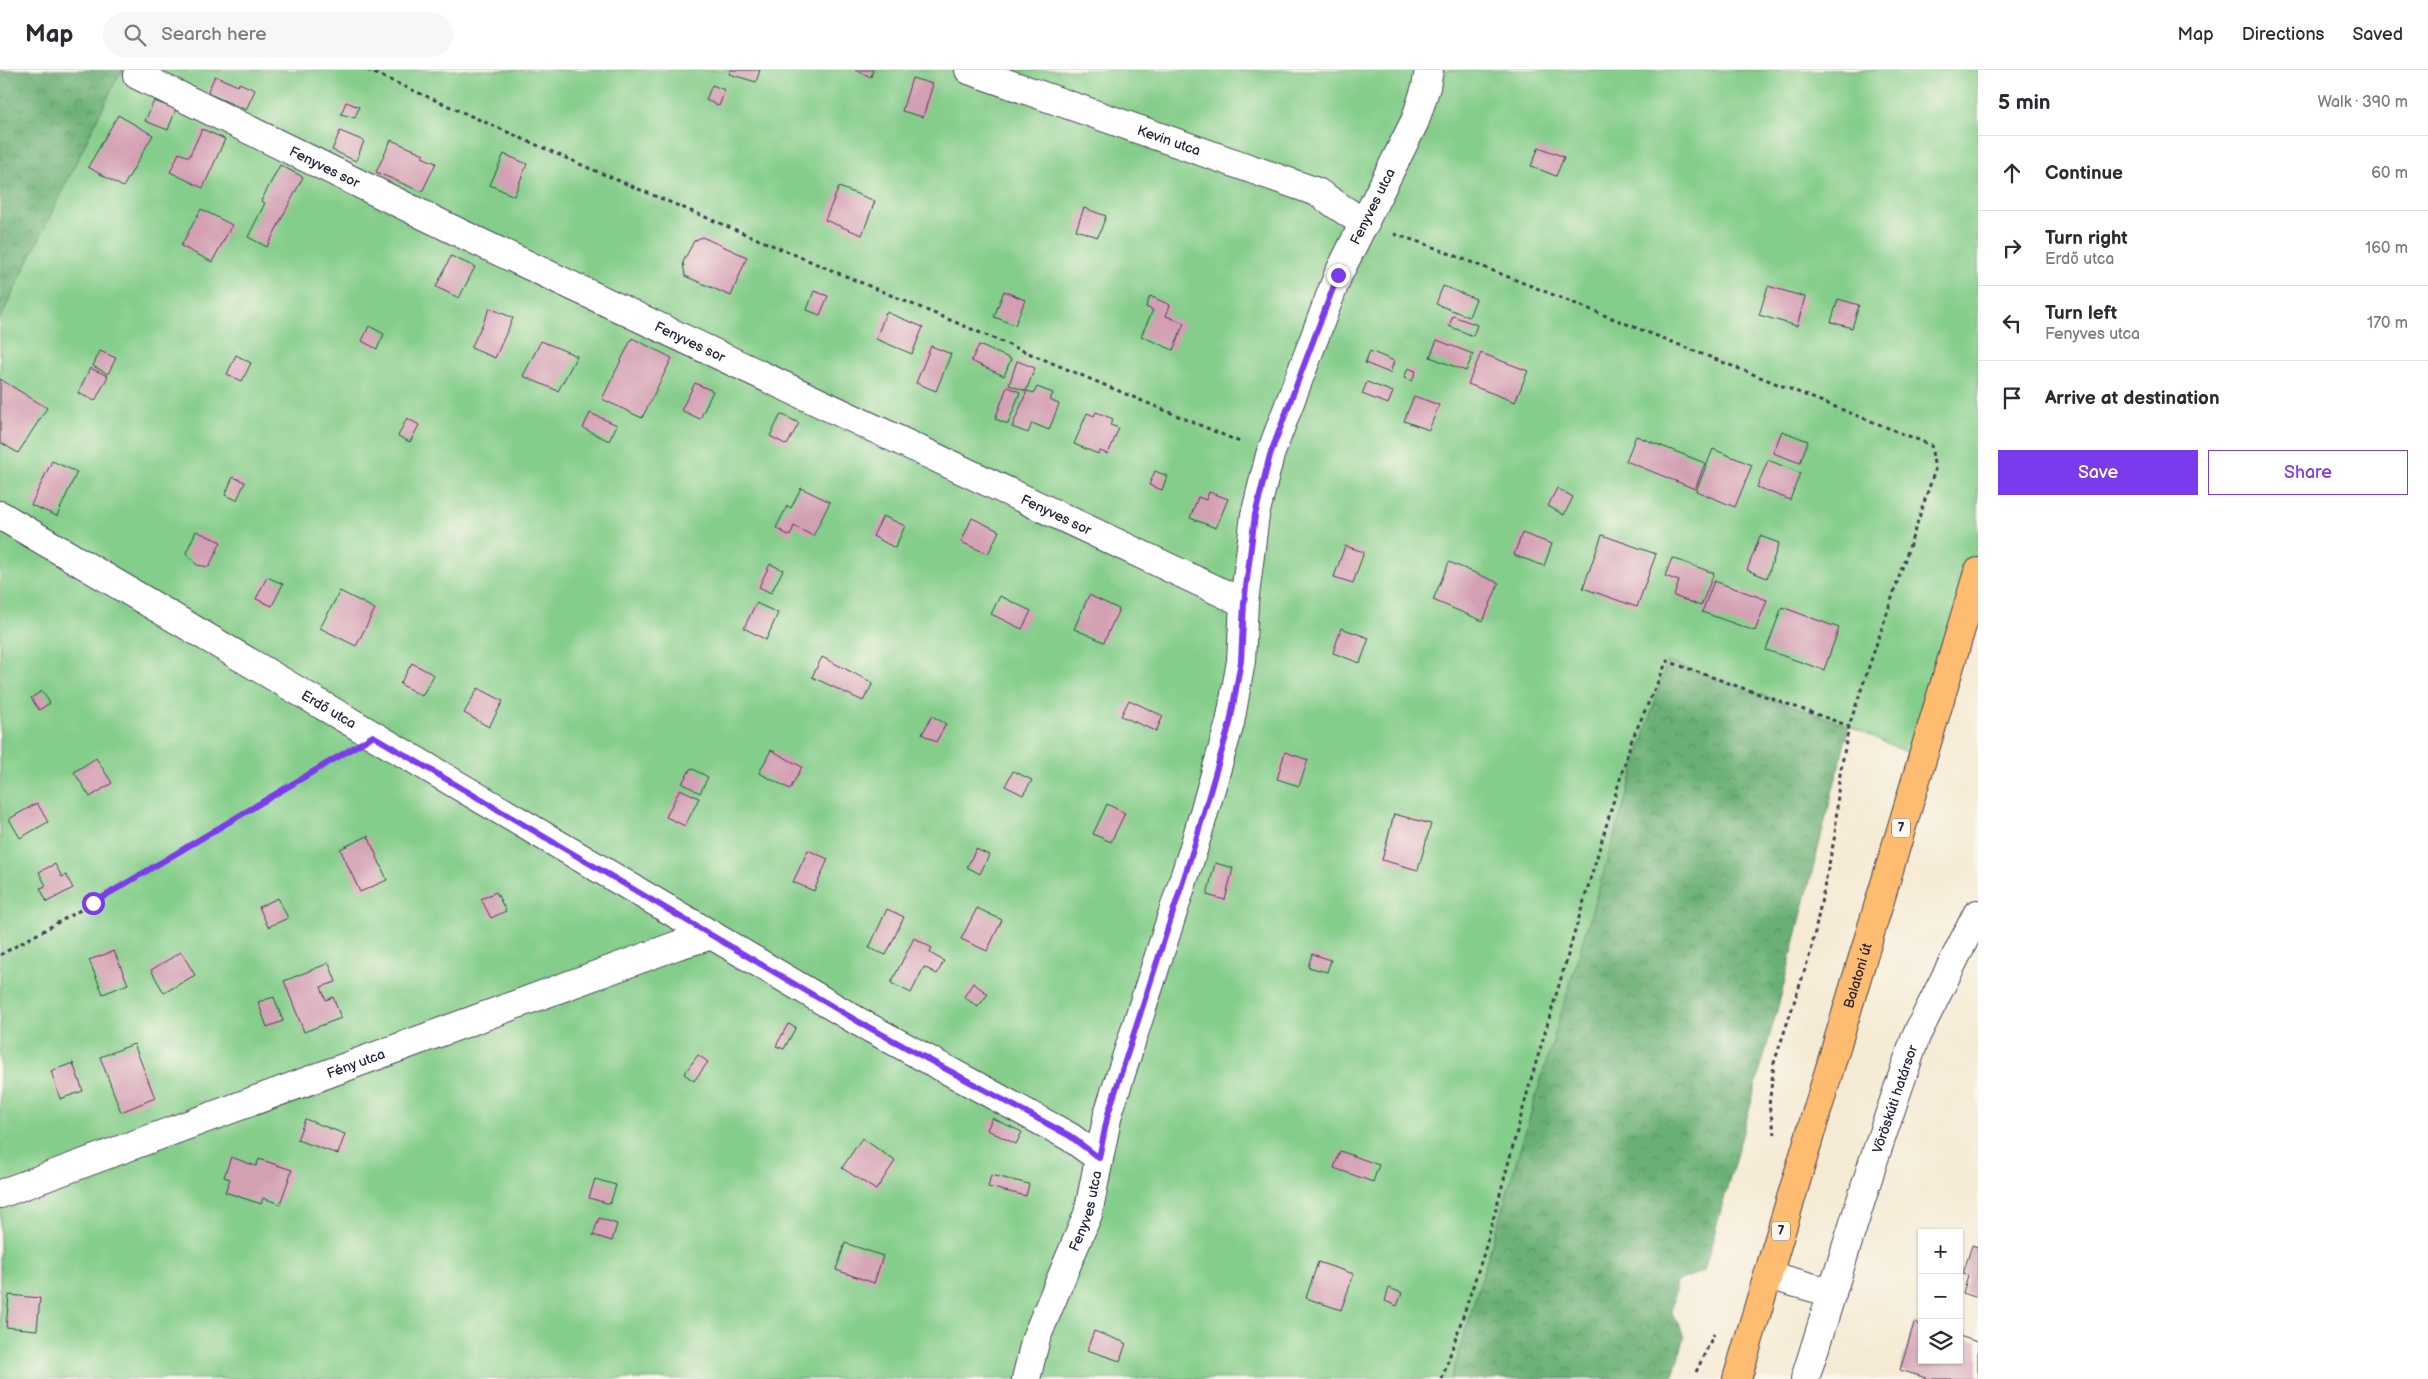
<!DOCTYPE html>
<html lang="en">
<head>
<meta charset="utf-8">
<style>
	:root { --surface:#fff; --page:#f7f7f7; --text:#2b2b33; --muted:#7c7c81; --line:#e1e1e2; --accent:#7c3aed }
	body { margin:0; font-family:"Balsamiq Sans",sans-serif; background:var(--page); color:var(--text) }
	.controls { position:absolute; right:15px; bottom:15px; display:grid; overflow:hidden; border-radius:0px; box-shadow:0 1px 4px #0004 }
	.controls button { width:45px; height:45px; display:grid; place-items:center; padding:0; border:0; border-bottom:1px solid var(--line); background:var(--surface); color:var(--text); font:25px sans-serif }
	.stop { position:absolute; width:15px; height:15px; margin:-11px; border:4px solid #7c3aed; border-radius:50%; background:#fff }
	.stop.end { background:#7c3aed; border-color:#fff; box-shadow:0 1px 5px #0008 }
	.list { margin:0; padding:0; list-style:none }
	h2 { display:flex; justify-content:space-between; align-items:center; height:65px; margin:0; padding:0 20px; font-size:21px }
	h2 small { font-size:16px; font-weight:400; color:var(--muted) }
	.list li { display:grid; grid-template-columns:32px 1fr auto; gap:15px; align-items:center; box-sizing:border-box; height:75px; padding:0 20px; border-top:1px solid var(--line) }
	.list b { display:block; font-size:19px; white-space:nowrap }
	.list p { margin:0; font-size:16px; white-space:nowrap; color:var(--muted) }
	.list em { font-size:16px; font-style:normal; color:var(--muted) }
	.actions { display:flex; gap:10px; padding:15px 20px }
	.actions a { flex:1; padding:11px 0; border:1px solid var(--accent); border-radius:0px; text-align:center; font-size:18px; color:var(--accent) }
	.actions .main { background:var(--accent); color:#fff }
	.icon { flex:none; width:28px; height:28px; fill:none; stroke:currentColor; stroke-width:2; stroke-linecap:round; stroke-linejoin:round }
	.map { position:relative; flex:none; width:1978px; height:1309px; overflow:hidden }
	header { display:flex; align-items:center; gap:30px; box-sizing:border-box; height:70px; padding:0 25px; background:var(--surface); border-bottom:1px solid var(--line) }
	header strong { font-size:24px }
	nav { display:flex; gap:28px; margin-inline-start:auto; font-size:18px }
	.search { width:350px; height:45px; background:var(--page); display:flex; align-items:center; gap:12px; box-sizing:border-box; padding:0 18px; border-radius:28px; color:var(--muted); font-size:19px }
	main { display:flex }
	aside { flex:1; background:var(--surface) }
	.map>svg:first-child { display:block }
</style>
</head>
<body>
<header>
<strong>Map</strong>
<div class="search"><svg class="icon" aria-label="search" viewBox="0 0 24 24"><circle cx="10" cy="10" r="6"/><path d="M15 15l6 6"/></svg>Search here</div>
<nav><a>Map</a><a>Directions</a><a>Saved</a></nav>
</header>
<main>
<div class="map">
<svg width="1978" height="1309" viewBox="0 0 1978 1309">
	<defs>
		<pattern id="forest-crowns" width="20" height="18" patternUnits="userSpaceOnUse" patternTransform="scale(1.25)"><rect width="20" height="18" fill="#6bb076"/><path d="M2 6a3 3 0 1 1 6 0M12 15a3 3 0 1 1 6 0" fill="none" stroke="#588f62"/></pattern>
	</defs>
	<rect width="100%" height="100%" fill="#fbf7ec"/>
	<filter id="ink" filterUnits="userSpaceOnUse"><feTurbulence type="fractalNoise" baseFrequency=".02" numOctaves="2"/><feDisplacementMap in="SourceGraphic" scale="10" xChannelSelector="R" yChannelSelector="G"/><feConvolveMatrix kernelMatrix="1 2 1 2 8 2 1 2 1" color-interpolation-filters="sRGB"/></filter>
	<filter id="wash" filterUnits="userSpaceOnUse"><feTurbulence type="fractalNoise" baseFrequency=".0096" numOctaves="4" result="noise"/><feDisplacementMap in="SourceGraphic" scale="20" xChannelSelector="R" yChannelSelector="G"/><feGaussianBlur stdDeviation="1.12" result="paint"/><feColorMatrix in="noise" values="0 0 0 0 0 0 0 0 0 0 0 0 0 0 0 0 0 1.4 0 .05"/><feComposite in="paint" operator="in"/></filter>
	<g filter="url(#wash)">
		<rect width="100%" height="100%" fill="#f5ebd5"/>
		<!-- green -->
		<path fill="#84cd8a" stroke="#537862" d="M 127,0 L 1978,0 L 1978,502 L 1921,689 L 1849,656 L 1667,592 L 1451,1309 L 0,1309 L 0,249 L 119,4 Z"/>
		<!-- forest -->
		<g fill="url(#forest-crowns)" stroke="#466958">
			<path d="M 0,0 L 127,0 L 119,4 L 0,249 Z"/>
			<path d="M 1667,591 L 1849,656 L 1782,922 L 1704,1201 L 1676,1212 L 1672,1243 L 1685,1266 L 1672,1309 L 1451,1309 Z"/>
		</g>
		<g id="blocks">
			<!-- building -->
			<g fill="#d39fb2">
				<path d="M 731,0 L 760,0 L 756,12 L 729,4 Z"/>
				<path d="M 855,0 L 873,0 L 871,7 Z"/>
				<path d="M 215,6 L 238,16 L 239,13 L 255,20 L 246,40 L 207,23 Z"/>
				<path d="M 912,8 L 933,14 L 923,47 L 902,41 Z"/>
				<path d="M 712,15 L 725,20 L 719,36 L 706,30 Z"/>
				<path d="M 154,31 L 176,39 L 168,60 L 145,51 Z"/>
				<path d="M 346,32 L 359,37 L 355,48 L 341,44 Z"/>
				<path d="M 118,45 L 153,65 L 123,117 L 88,97 Z"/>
				<path d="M 202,59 L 225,69 L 203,118 L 170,102 L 179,83 L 189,87 Z"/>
				<path d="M 340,61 L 364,71 L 356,91 L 332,80 Z"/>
				<path d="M 391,70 L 424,84 L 422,87 L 436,93 L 422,122 L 376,102 Z"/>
				<path d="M 1539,77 L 1564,87 L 1556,106 L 1531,96 Z"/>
				<path d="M 504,84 L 527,94 L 514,126 L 490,115 Z"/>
				<path d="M 280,95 L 303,107 L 267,177 L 248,167 L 265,133 L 261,131 Z"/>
				<path d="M 839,117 L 875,131 L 862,165 L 825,150 Z"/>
				<path d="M 1084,138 L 1106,146 L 1098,167 L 1076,160 Z"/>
				<path d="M 201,139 L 232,155 L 212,192 L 181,176 Z"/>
				<path d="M 702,167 L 747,187 L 731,226 L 685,206 L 683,192 L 694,171 Z"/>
				<path d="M 451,186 L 475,197 L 459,228 L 436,217 Z"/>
				<path d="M 1443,216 L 1476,229 L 1469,247 L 1436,234 Z"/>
				<path d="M 1768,216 L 1805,227 L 1797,256 L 1759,245 Z"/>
				<path d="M 814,221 L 828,226 L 820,245 L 807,240 Z"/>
				<path d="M 1004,221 L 1025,230 L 1015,255 L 994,247 Z"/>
				<path d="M 1150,226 L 1170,235 L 1166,246 L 1184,253 L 1173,280 L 1141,266 L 1153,240 L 1146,237 Z"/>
				<path d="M 1838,229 L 1859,235 L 1852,258 L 1831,252 Z"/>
				<path d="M 490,238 L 513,248 L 495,288 L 471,278 Z"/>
				<path d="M 886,242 L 923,257 L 912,284 L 876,269 Z"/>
				<path d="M 1453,246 L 1477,255 L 1473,266 L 1449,256 Z"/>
				<path d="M 369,256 L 384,264 L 377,279 L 362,271 Z"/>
				<path d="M 632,268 L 672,288 L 642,348 L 602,329 Z"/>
				<path d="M 1437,270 L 1473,284 L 1466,301 L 1430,287 Z"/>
				<path d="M 541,271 L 577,286 L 558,321 L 523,306 Z"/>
				<path d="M 979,275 L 1011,289 L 1004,306 L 971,291 Z"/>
				<path d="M 931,276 L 951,284 L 936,321 L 916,313 Z"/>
				<path d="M 100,281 L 116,288 L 108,304 L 93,296 Z"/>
				<path d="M 1370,281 L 1394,291 L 1390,303 L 1365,293 Z"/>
				<path d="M 1481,283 L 1528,301 L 1515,332 L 1468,314 Z"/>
				<path d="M 236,285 L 251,293 L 242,311 L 227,304 Z"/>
				<path d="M 1017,291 L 1035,298 L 1026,321 L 1009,315 Z"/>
				<path d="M 90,298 L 108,306 L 95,331 L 78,323 Z"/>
				<path d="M 1408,298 L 1416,301 L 1412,311 L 1404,308 Z"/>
				<path d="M 0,309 L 47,338 L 18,383 L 0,372 Z"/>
				<path d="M 1367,312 L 1393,322 L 1388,334 L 1362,324 Z"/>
				<path d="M 695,313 L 713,321 L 700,349 L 681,340 Z"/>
				<path d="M 1007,317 L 1020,322 L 1008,354 L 995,349 Z"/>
				<path d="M 1037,317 L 1053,323 L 1050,330 L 1059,334 L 1049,360 L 1032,353 L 1028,363 L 1012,357 L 1027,321 L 1034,323 Z"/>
				<path d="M 1414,326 L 1439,335 L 1429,360 L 1404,351 Z"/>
				<path d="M 1096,342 L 1113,349 L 1110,355 L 1119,358 L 1108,384 L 1100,381 L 1098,384 L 1074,374 L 1087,343 L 1094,346 Z"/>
				<path d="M 590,343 L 617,355 L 609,371 L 583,358 Z"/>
				<path d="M 781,344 L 799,353 L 787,375 L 770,366 Z"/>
				<path d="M 407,348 L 419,355 L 410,372 L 398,366 Z"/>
				<path d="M 1782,361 L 1808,371 L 1800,393 L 1773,383 Z"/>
				<path d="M 1636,366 L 1705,393 L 1695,419 L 1626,391 Z"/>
				<path d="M 1713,379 L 1752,395 L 1735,437 L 1696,421 Z"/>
				<path d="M 1768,390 L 1800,403 L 1790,430 L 1757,417 Z"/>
				<path d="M 52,391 L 77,402 L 57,446 L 31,435 Z"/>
				<path d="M 1155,401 L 1167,406 L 1162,420 L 1149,415 Z"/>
				<path d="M 233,407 L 245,412 L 237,430 L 225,425 Z"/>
				<path d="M 801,418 L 830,432 L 813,466 L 794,456 L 790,466 L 776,458 L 787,436 L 791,438 Z"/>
				<path d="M 1557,418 L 1573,427 L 1564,445 L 1548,436 Z"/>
				<path d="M 1209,422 L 1228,429 L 1216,458 L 1190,448 L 1198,427 L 1206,430 Z"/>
				<path d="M 883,446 L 905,456 L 895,478 L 873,466 Z"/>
				<path d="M 972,448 L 999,461 L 988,484 L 961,472 Z"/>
				<path d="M 196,461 L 221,472 L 209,497 L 197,495 L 186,483 Z"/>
				<path d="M 1522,463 L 1552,474 L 1544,496 L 1514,485 Z"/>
				<path d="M 1602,465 L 1656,484 L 1637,537 L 1583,518 Z"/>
				<path d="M 1760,466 L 1779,473 L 1767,508 L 1747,500 Z"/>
				<path d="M 1345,476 L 1364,482 L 1353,513 L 1334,507 Z"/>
				<path d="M 1672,488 L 1714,503 L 1701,536 L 1674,526 L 1679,511 L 1665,506 Z"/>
				<path d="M 1449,492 L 1499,513 L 1483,551 L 1433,530 Z"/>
				<path d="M 770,494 L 783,500 L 771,523 L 759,517 Z"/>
				<path d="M 267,507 L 283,514 L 272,536 L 256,529 Z"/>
				<path d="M 1714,511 L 1767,530 L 1755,561 L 1702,542 Z"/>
				<path d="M 340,521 L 375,539 L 356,576 L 320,558 Z"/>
				<path d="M 1089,525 L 1119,539 L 1104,572 L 1074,559 Z"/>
				<path d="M 1000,526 L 1031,541 L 1022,559 L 991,544 Z"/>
				<path d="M 756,533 L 778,543 L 766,570 L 744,558 Z"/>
				<path d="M 1782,537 L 1839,558 L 1824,600 L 1766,580 Z"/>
				<path d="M 1341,558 L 1369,568 L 1360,593 L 1333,583 Z"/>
				<path d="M 822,587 L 873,613 L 863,631 L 812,607 Z"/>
				<path d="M 412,593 L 434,605 L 422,626 L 400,614 Z"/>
				<path d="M 478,618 L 503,631 L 489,657 L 464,643 Z"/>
				<path d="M 42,621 L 50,633 L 39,640 L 31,628 Z"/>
				<path d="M 1129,630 L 1163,646 L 1156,661 L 1121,646 Z"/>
				<path d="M 932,646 L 946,654 L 936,672 L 922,664 Z"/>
				<path d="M 771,680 L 802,697 L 790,719 L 759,703 Z"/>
				<path d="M 1285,682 L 1308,690 L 1299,716 L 1277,709 Z"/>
				<path d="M 96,688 L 112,713 L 90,727 L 74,702 Z"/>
				<path d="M 691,698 L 708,707 L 700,723 L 682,713 Z"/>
				<path d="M 1013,701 L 1032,710 L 1023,725 L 1005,716 Z"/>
				<path d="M 680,719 L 699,728 L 685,756 L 666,747 Z"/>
				<path d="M 37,733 L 48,752 L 20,768 L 9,749 Z"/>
				<path d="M 1107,734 L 1125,743 L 1111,772 L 1093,764 Z"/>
				<path d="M 1394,744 L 1431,754 L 1418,800 L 1382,790 Z"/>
				<path d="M 368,766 L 387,810 L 360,822 L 340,779 Z"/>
				<path d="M 976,779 L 989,785 L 980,804 L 967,797 Z"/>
				<path d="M 808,780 L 828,789 L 814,821 L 793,812 Z"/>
				<path d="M 1215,793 L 1233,798 L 1225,830 L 1207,825 Z"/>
				<path d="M 55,794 L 62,807 L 66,805 L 73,818 L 47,832 L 40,818 L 46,816 L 39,802 Z"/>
				<path d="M 496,822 L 506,841 L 491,848 L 481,829 Z"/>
				<path d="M 278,828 L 288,848 L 268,857 L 259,837 Z"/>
				<path d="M 977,838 L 1002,850 L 987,881 L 961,869 Z"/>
				<path d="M 887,839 L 904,847 L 886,885 L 869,878 Z"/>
				<path d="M 914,868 L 932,878 L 930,883 L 944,891 L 937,904 L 924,897 L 911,923 L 891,913 Z"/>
				<path d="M 114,881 L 128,914 L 103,924 L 89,890 Z"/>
				<path d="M 181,882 L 195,905 L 164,923 L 151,900 Z"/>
				<path d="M 1312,884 L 1331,890 L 1327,902 L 1308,897 Z"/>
				<path d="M 329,893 L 336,912 L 321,917 L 326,930 L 333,927 L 341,948 L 304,962 L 284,911 Z"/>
				<path d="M 973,913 L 988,924 L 978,937 L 964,927 Z"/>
				<path d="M 274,927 L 283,951 L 267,957 L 258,932 Z"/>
				<path d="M 788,954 L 796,957 L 784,979 L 776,976 Z"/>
				<path d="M 134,974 L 155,1028 L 121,1042 L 100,987 Z"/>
				<path d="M 698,985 L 708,992 L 694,1011 L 684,1004 Z"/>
				<path d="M 73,993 L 83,1021 L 60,1029 L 51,1001 Z"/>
				<path d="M 992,1048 L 1022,1062 L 1016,1074 L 987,1060 Z"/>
				<path d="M 305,1049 L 345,1064 L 338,1084 L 297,1070 Z"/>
				<path d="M 862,1068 L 895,1091 L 876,1120 L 842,1098 Z"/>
				<path d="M 1340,1081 L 1379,1095 L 1373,1112 L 1334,1098 Z"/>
				<path d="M 231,1087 L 256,1096 L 259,1089 L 292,1100 L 280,1134 L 263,1128 L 261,1134 L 225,1122 L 230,1109 L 224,1107 Z"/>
				<path d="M 991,1105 L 1029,1114 L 1026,1126 L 988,1117 Z"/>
				<path d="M 595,1109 L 616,1115 L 610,1134 L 589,1128 Z"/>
				<path d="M 599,1148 L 617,1154 L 612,1171 L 593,1165 Z"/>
				<path d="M 845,1173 L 883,1186 L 874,1213 L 836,1200 Z"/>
				<path d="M 1972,1175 L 1978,1177 L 1978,1228 L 1963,1223 L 1968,1206 L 1963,1204 Z"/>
				<path d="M 1318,1192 L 1354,1204 L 1341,1240 L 1306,1228 Z"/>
				<path d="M 1389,1218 L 1402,1223 L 1397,1236 L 1385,1231 Z"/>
				<path d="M 9,1225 L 40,1228 L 37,1260 L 6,1257 Z"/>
				<path d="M 1914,1253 L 1922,1255 L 1922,1290 L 1959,1290 L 1959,1266 L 1978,1272 L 1978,1309 L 1930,1309 L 1900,1300 Z"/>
				<path d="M 1094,1261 L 1126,1273 L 1120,1291 L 1087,1280 Z"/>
			</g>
		</g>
	</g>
	<g filter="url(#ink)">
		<use href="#blocks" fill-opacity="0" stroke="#424052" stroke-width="1"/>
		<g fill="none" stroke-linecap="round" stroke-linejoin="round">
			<defs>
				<g id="minor">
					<path id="s1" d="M 969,0 L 1317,122 L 1365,154"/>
					<path id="s2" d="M 137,5 L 460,163 L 1244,533"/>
					<path id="s3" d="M 0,445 L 859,952 L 1070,1067 L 1099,1088"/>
					<path id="s4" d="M 0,1124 L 678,875 L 712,865"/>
					<path d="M 1768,1205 L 1832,1223"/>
					<path id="s5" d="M 1026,1309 L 1036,1268 L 1088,1144 L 1108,1044 L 1193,780 L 1230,653 L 1241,591 L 1244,533 L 1255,445 L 1270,385 L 1338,205 L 1415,51 L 1426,17 L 1429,0"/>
					<path id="s6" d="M 1805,1309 L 1873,1092 L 1916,966 L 1977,844"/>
				</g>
				<g id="major">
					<path id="s7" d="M 1737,1309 L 1978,502"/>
				</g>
			</defs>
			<!-- minor casing -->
			<use href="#minor" stroke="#424052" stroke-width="30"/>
			<!-- major casing -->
			<use href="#major" stroke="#424052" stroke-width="30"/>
			<!-- path -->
			<g stroke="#424052" stroke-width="3" stroke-dasharray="4 4" stroke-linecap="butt">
				<path d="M 367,0 L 591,99 L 1240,372"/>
				<path d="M 1394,164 L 1428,175 L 1931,375 L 1935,400 L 1849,656 L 1839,710 L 1835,765 L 1811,881 L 1774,993 L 1769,1036 L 1775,1064"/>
				<path d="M 0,885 L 93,833 L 342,684"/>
				<path d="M 1696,1302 L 1714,1264"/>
				<path d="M 1442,1309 L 1484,1183 L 1530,1013 L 1631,672 L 1667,591 L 1849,656"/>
			</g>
			<!-- minor -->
			<use href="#minor" stroke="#fff" stroke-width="28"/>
			<!-- major -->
			<use href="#major" stroke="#fdbc70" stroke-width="28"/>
		</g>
	</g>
	<g fill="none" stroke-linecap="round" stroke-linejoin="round" filter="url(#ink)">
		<!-- route -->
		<path stroke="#7c3aed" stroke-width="6" d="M 93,833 L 373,666 L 859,952 L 1070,1066 L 1099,1088 L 1108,1044 L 1193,780 L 1230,653 L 1241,591 L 1244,533 L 1255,445 L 1270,385 L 1338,205"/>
	</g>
	<g text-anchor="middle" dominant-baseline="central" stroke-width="4.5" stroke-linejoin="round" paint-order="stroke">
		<!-- shield labels -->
		<g fill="#fbf7ec" stroke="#636270" stroke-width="1">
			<rect x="1892" y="748.5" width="18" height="19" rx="4"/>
			<rect x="1772" y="1151.5" width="18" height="19" rx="4"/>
		</g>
		<g font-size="12" font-weight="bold" fill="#22223b">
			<text x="1901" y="758">7</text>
			<text x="1781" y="1161">7</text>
		</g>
		<!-- street labels -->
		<g font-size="14" fill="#22223b" stroke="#fbf7ec">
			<text stroke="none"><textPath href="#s1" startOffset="212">Kevin utca</textPath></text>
			<text stroke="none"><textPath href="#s2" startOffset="209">Fenyves sor</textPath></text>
			<text stroke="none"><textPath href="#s5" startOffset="1229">Fenyves utca</textPath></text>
			<text stroke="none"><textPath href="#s2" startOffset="614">Fenyves sor</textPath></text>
			<text stroke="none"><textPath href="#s2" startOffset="1019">Fenyves sor</textPath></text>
			<text stroke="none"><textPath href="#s3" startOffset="382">Erdő utca</textPath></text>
			<text stroke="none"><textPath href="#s7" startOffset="421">Balatoni út</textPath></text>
			<text stroke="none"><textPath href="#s4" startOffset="379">Fény utca</textPath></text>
			<text stroke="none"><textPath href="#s6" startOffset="294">Vöröskúti határsor</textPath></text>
			<text stroke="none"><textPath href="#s5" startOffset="179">Fenyves utca</textPath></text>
		</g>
	</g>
</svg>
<div class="controls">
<button>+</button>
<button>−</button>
<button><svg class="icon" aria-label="layers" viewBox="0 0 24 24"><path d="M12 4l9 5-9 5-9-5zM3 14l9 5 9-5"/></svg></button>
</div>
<div class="stop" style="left:93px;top:833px"></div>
<div class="stop end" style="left:1338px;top:205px"></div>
</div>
<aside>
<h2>5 min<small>Walk · 390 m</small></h2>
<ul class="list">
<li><svg class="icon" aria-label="ahead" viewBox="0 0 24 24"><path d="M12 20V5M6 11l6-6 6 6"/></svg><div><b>Continue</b></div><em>60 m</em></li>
<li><svg class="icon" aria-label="right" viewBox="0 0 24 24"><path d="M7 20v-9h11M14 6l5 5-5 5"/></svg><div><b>Turn right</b><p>Erdő utca</p></div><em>160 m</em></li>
<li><svg class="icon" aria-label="left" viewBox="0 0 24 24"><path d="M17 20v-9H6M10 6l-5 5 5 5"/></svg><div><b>Turn left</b><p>Fenyves utca</p></div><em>170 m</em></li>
<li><svg class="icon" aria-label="arrive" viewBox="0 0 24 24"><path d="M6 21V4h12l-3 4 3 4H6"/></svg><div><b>Arrive at destination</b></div></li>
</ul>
<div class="actions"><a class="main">Save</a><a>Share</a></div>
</aside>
</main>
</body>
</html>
